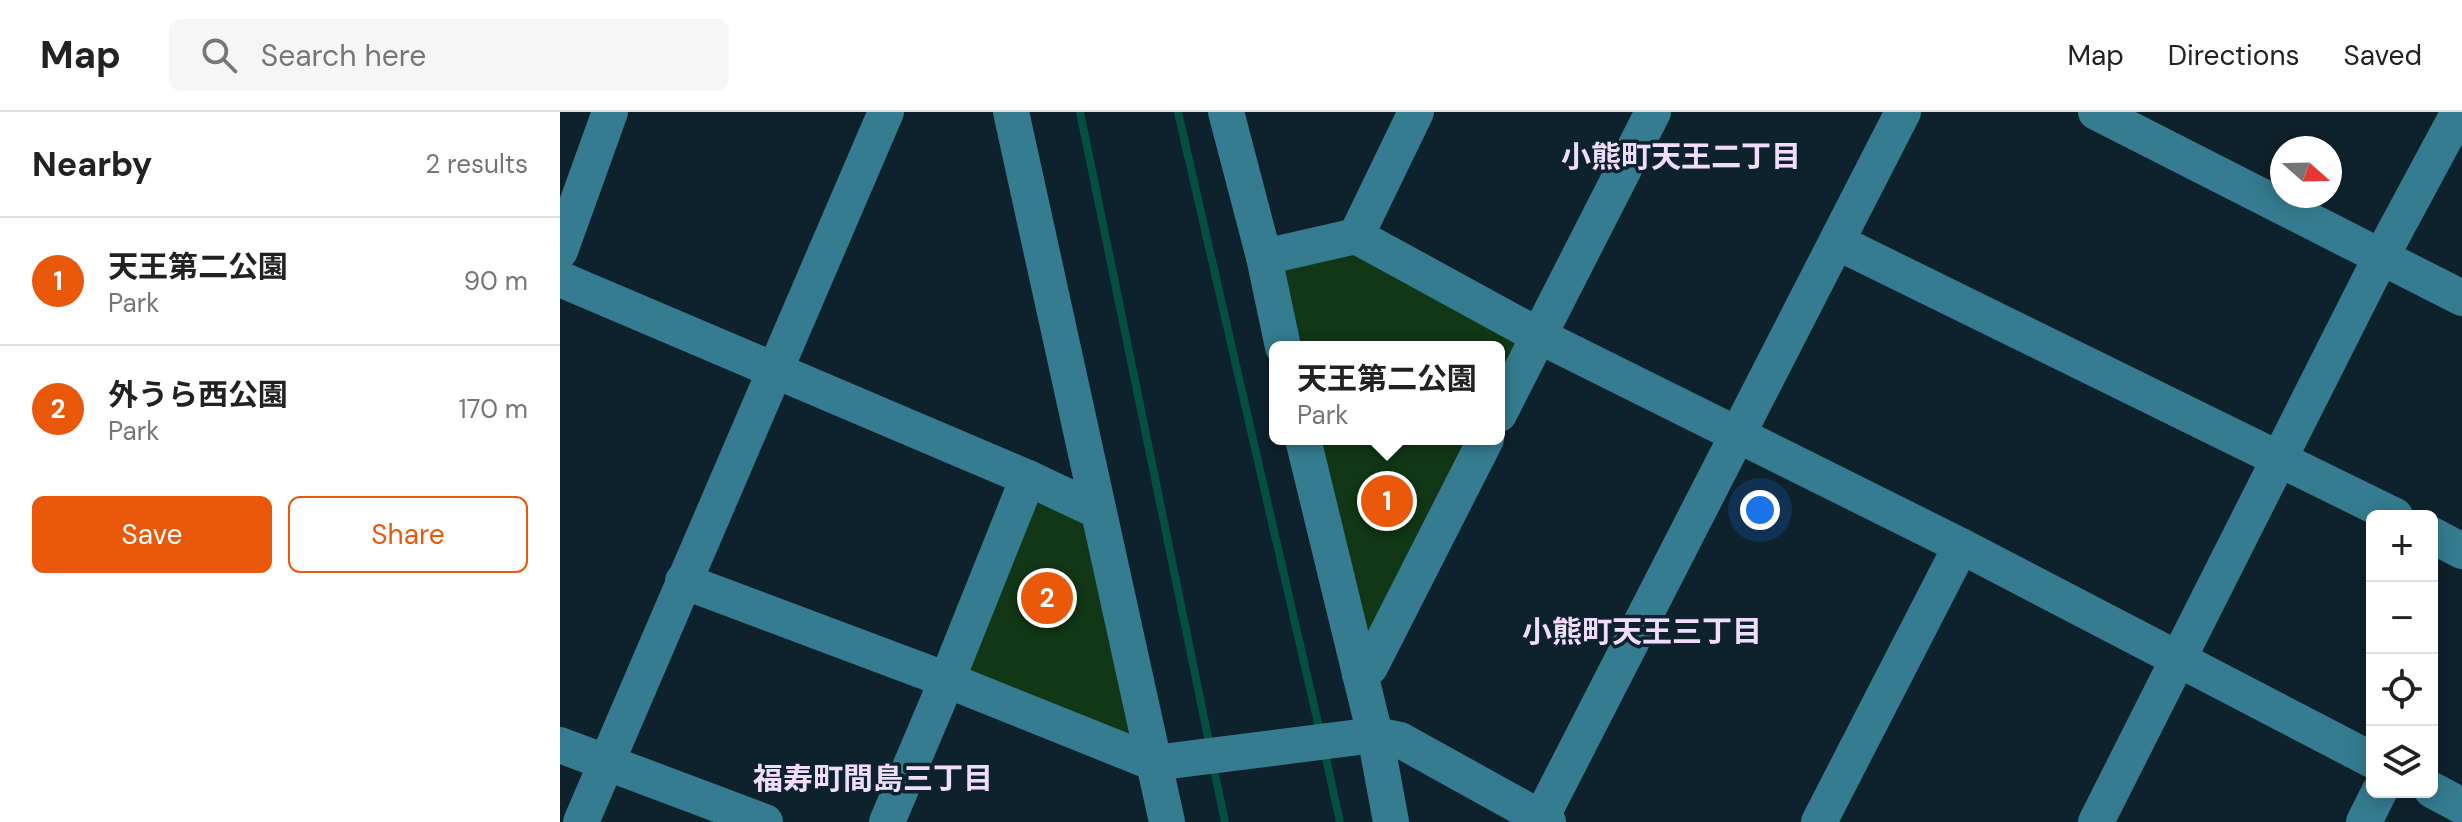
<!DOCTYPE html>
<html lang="en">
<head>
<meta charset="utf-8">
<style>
	:root { --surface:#fff; --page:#f6f6f6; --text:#222; --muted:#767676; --line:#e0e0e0; --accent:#ea580c }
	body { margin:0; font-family:"DM Sans","Noto Sans JP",sans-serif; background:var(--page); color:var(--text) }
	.controls { position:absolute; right:24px; bottom:24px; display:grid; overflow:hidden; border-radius:12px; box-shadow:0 4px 20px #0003 }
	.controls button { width:72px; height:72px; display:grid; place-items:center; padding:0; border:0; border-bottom:2px solid var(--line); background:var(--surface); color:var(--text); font:40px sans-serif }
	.compass { position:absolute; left:1710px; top:24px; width:72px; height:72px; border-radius:50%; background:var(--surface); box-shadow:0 4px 20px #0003; rotate:110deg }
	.you { position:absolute; left:1200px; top:398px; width:28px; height:28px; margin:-20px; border:6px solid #fff; border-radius:50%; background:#1a73e8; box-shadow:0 0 0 12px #1a73e833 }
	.badge { display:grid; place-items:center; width:52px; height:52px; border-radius:50%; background:var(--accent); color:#fff; font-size:26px; font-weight:700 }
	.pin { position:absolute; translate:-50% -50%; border:4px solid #fff; box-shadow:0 2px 8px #0006 }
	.popup { position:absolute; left:709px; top:229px; width:236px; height:104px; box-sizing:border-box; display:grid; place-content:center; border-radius:12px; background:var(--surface); filter:drop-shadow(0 2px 6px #0005); font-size:26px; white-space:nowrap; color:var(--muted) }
	.popup b { font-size:30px; color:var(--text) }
	.popup::after { content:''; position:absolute; left:50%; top:100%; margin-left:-16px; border:16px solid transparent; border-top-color:var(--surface) }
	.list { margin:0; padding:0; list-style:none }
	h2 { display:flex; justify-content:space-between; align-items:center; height:104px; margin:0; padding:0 32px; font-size:34px }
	h2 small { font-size:26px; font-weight:400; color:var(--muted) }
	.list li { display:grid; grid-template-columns:52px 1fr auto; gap:24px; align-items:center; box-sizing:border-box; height:128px; padding:0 32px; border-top:2px solid var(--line) }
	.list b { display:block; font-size:30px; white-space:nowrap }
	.list p { margin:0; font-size:26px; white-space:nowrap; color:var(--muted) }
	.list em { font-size:26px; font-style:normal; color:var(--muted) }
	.actions { display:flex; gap:16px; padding:24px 32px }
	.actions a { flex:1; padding:18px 0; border:2px solid var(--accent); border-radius:12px; text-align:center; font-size:28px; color:var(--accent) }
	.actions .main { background:var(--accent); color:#fff }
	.icon { flex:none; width:44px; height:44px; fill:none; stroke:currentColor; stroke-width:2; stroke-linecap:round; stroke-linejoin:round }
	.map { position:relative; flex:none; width:1902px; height:710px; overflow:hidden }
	header { display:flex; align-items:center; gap:48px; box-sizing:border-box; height:112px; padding:0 40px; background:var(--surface); border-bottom:2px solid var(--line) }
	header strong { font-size:38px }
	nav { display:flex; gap:44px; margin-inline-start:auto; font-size:28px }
	.search { width:560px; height:72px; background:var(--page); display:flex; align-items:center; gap:20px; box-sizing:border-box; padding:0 28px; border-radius:12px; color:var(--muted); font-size:30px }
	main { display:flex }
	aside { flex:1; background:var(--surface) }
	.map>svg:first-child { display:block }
</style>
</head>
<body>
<header>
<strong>Map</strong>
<div class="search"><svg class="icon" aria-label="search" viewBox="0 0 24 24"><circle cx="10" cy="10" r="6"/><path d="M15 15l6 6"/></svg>Search here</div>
<nav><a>Map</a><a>Directions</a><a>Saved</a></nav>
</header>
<main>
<aside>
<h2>Nearby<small>2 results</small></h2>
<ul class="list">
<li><span class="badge">1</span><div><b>天王第二公園</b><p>Park</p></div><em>90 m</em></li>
<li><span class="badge">2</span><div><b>外うら西公園</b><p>Park</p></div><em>170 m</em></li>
</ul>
<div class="actions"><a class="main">Save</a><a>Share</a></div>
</aside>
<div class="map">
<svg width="1902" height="710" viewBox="0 0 1902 710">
	<rect width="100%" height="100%" fill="#0e222d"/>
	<!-- green -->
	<g fill="#113716">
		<path d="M 795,132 L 970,226 L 939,287 L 939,235 L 733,235 L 713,150 Z"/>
		<path d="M 753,327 L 919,327 L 804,552 Z"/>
		<path d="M 471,374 L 529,401 L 586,641 L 394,564 Z"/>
	</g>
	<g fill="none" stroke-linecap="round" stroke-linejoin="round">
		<!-- stream -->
		<g stroke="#054f41" stroke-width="8">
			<path d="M 520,0 L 650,635"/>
			<path d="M 618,0 L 760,620"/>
			<path d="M 764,637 L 780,710"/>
			<path d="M 653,652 L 665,710"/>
		</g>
		<!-- minor -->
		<g stroke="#357c90" stroke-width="36">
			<path d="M 451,0 L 607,710"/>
			<path d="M 666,0 L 704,145"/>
			<path d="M 1536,0 L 1902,186"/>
			<path d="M 796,124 L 856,0"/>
			<path d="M 1277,130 L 1835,404"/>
			<path d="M 0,139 L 50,0"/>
			<path d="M 0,167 L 468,366 L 387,568 L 594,651 L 815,623 L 840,628 L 988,710"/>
			<path d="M 723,235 L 704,145 L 796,124 L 979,224 L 1401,434 L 1812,648"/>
			<path d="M 939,302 L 1093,0"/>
			<path d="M 743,327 L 815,623 L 831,710"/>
			<path d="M 468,366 L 538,399"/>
			<path d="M 1872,423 L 1902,439"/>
			<path d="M 123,469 L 387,568 L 327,710"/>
			<path d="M 800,562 L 810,555 L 926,327"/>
			<path d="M 0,633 L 205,710"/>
			<path d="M 1872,678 L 1902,694"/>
			<path d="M 21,710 L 326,0"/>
			<path d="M 979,710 L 1343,0"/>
			<path d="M 1259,710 L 1401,434"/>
			<path d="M 1536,710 L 1821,145 L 1899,0"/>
			<path d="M 1804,710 L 1819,680"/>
		</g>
	</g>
	<g text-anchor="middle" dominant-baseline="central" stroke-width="7" stroke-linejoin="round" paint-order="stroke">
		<!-- neighbourhood labels -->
		<g font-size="30" font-weight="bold" fill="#efdcff" stroke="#0e222d">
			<text x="1121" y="44">小熊町天王二丁目</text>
			<text x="1082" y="519">小熊町天王三丁目</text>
			<text x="313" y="666">福寿町間島三丁目</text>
		</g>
	</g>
</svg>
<div class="controls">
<button>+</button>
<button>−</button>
<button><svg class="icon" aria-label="locate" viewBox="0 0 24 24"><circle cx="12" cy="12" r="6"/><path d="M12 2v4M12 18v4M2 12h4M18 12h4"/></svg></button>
<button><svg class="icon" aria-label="layers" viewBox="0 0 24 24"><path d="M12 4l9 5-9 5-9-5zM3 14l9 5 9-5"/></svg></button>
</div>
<svg class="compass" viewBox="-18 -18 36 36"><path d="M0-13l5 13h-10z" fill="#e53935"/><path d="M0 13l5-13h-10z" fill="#767676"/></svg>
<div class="you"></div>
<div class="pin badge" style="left:827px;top:389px">1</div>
<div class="popup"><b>天王第二公園</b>Park</div>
<div class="pin badge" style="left:487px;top:486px">2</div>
</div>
</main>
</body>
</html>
